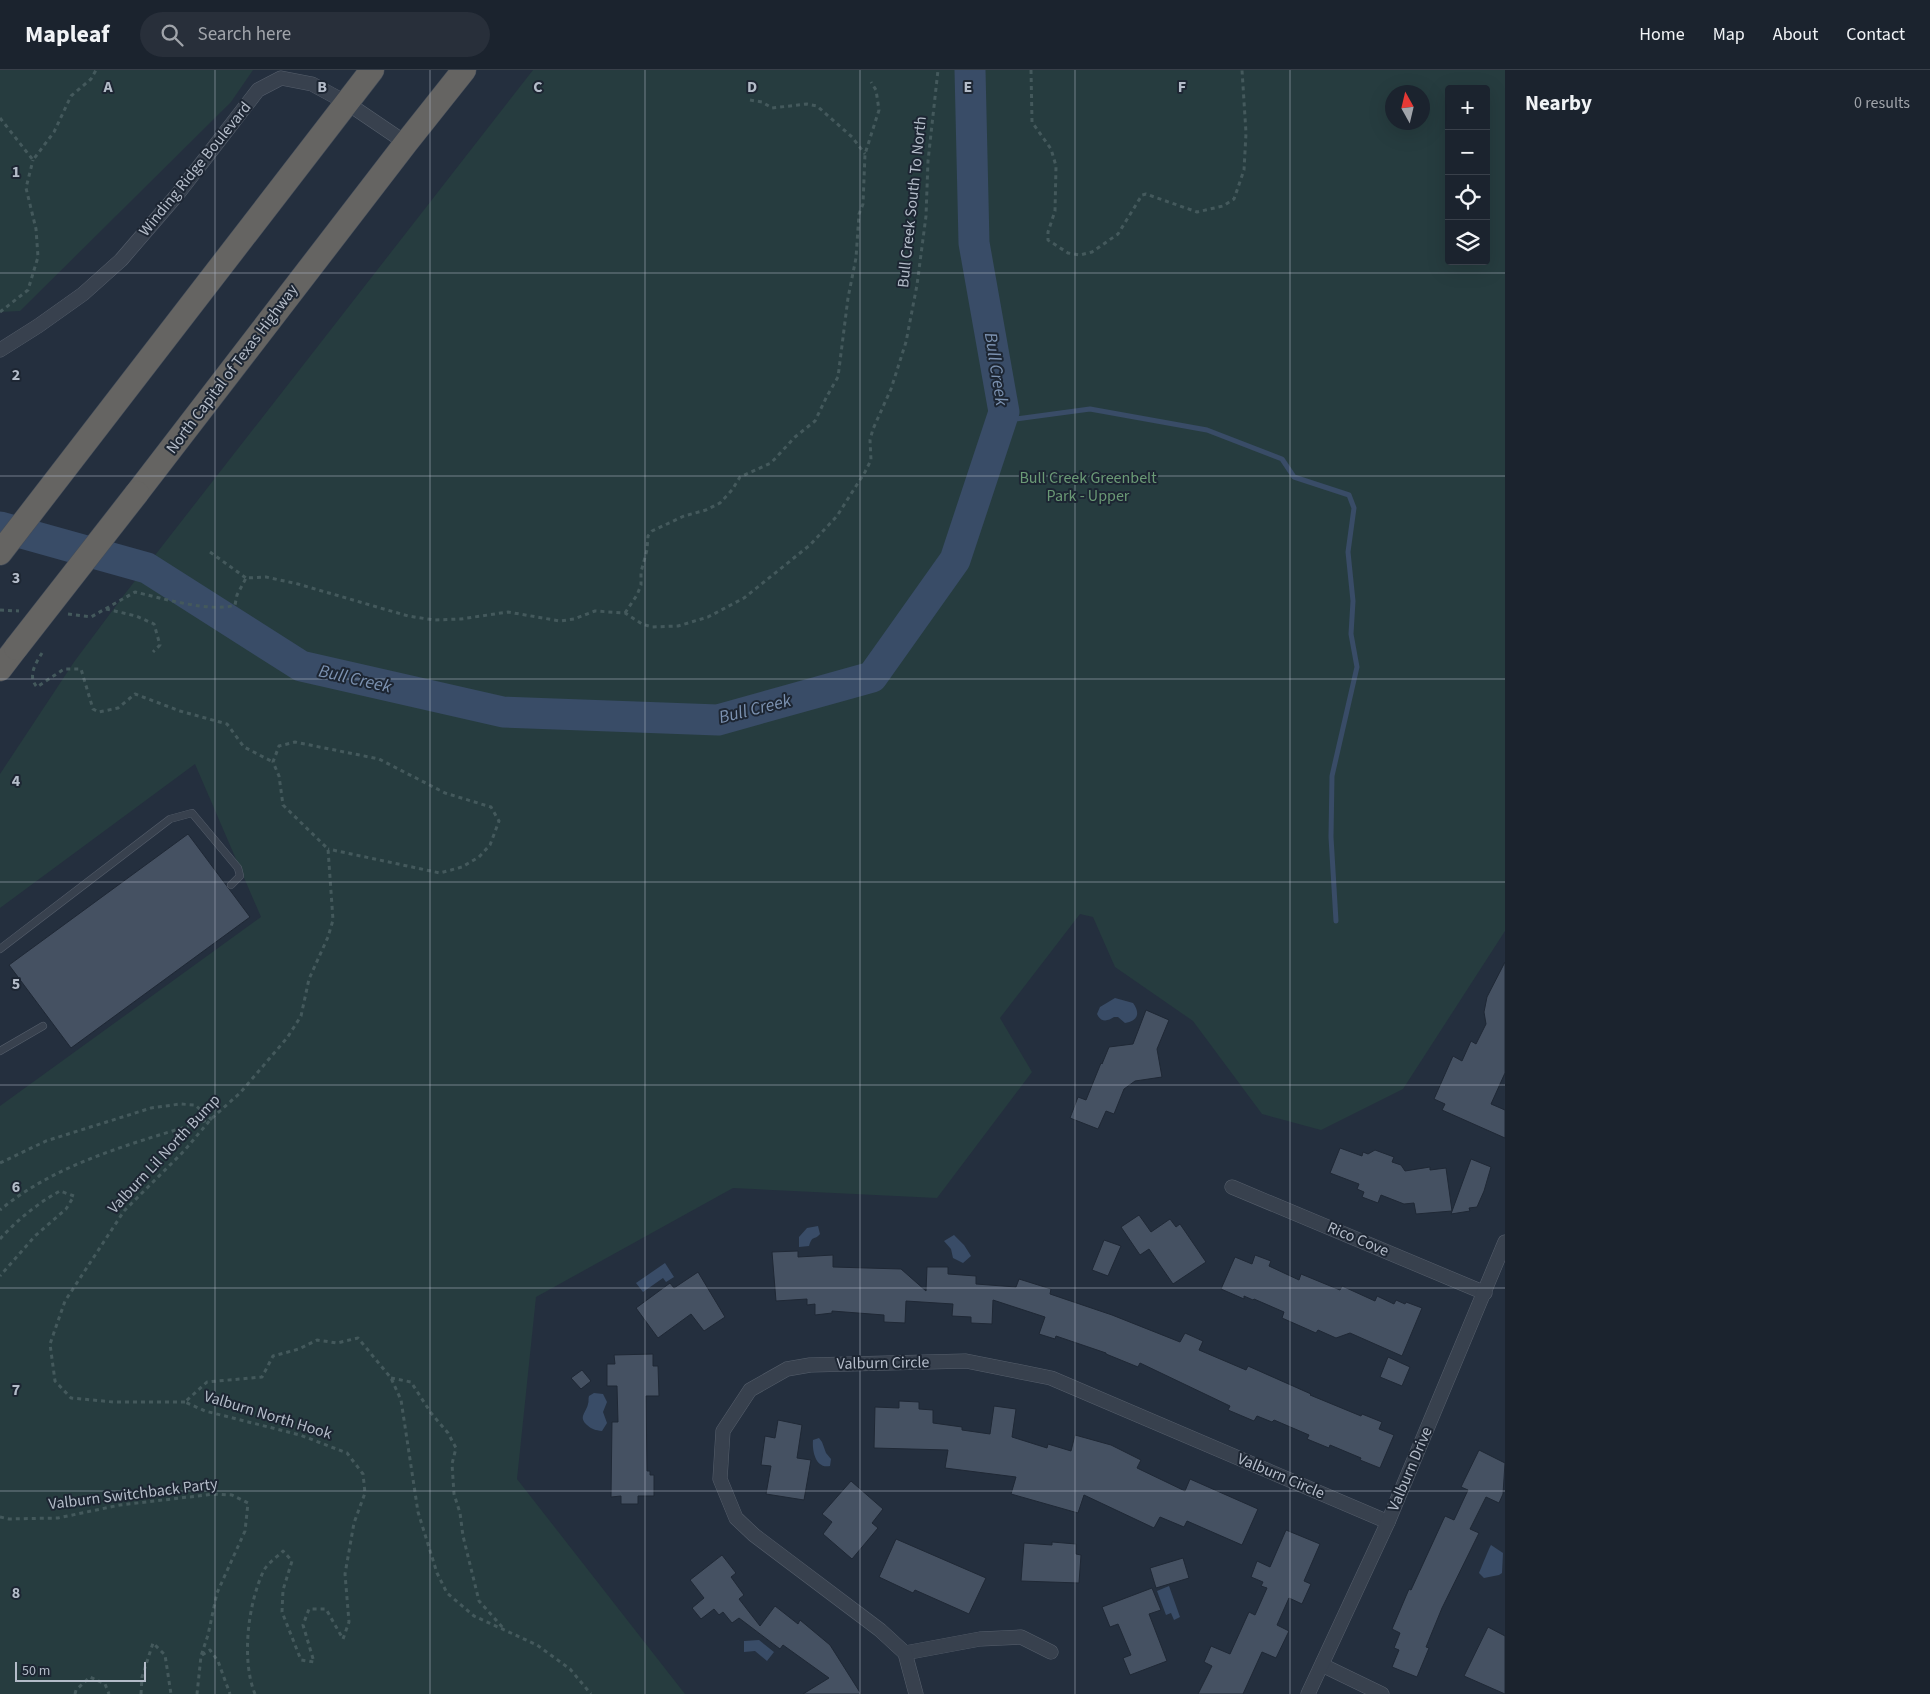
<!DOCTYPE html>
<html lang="en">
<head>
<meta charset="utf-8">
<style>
	:root { --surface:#1b232e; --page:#282f3a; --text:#f1f3f6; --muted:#a0a4aa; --line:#39404a }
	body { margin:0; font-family:"Source Sans 3",sans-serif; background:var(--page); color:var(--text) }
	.controls { position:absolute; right:15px; top:15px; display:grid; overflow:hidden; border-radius:5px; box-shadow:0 5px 20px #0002 }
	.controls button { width:45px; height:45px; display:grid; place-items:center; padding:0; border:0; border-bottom:1px solid var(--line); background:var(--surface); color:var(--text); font:25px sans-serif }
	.compass { position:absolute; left:1385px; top:15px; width:45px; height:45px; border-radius:50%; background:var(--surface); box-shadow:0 5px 20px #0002; rotate:352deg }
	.scale { position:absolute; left:15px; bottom:12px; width:131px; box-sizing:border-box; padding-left:5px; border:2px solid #b4bcc9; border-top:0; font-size:14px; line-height:18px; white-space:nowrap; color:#b4bcc9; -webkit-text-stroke:4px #1d2633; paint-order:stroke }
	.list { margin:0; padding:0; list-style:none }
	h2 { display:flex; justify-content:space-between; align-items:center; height:65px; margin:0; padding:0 20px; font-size:21px }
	h2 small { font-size:16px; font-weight:400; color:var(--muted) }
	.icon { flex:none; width:28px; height:28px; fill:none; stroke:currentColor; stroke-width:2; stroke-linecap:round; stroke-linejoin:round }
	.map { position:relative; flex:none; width:1505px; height:1624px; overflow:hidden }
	header { display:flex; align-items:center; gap:30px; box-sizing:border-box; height:70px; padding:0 25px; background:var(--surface); border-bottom:1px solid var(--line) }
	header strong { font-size:24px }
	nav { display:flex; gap:28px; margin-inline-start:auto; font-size:18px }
	.search { width:350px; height:45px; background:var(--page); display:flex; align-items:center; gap:12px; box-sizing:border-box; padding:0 18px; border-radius:28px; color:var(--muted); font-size:19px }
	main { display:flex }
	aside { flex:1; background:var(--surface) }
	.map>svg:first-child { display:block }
</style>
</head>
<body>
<header>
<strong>Mapleaf</strong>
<div class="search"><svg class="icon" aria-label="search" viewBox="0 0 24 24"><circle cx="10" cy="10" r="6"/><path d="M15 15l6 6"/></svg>Search here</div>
<nav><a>Home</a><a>Map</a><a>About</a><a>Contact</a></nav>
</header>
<main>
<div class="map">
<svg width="1505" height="1624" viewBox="0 0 1505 1624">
	<rect width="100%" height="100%" fill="#242f3e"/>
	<!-- green -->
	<g fill="#263c3f" fill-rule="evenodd">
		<path d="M 0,0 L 253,0 L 231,32 L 20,241 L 0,242 Z"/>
		<path d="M 533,0 L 1505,0 L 1505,861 L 1403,1019 L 1321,1060 L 1262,1044 L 1193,951 L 1115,897 L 1093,847 L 1080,844 L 1000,948 L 1032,1002 L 937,1128 L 733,1118 L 536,1227 L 517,1409 L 685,1624 L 0,1624 L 0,1036 L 261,847 L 195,694 L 0,838 L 0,704 L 74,592 L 124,525 ZM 1449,19 L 1486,19 L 1486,191 L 1449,191 ZM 1392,22 L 1422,22 L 1422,52 L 1392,52 Z"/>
	</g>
	<!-- water -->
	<g fill="#394c67">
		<path d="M 1115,928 L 1133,933 C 1141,944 1137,951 1125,953 L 1118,947 L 1114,947 C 1108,951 1101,953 1097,944 L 1100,937 Z"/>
		<path d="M 818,1156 L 820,1164 C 814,1171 813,1164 809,1176 L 799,1177 L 799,1167 L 807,1158 Z"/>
		<path d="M 954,1165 L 964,1175 L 971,1186 L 963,1193 L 953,1188 L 951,1179 L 944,1171 Z"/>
		<path d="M 665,1193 L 674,1207 L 666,1212 L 663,1208 L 643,1222 L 636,1213 Z"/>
		<path d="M 594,1323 L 603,1324 L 607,1332 L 603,1342 L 607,1353 L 602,1361 C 595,1360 593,1360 587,1355 C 578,1347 586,1343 588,1334 C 589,1332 588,1329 589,1326 Z"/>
		<path d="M 819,1368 L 822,1372 L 826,1383 L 831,1389 L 830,1396 C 816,1399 812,1382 813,1370 Z"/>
		<path d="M 1491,1475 L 1503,1483 L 1502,1503 L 1499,1505 L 1484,1508 L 1479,1503 C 1480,1501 1490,1476 1491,1475 Z"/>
		<path d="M 1169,1516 L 1180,1547 L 1174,1550 L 1171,1543 L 1166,1545 L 1157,1521 Z"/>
		<path d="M 759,1570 L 774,1582 L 767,1591 L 755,1581 L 744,1582 L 744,1571 Z"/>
	</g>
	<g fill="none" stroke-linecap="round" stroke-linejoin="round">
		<!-- stream -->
		<path stroke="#394c67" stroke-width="5" d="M 1001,351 L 1090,339 L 1207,360 L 1282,389 L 1294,407 L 1349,425 L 1354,438 L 1348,482 L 1353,531 L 1351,564 L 1357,597 L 1332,706 L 1331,767 L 1336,851"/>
		<!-- river -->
		<path stroke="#394c67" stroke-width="31" d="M 0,457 L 147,498 L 301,596 L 503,642 L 718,650 L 872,607 L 955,490 L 1004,342 L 974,173 L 970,0"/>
	</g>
	<!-- building -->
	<g fill="#455162" stroke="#1f2835">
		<path d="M 188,764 L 250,847 L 71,978 L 9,895 Z"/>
		<path d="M 1505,892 L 1505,1003 L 1491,1034 L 1505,1040 L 1505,1068 L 1442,1040 L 1445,1034 L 1434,1029 L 1453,986 L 1462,991 L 1471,971 L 1476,974 L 1486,954 L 1484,942 L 1487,927 Z"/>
		<path d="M 1146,940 L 1169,950 L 1157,979 L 1162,1007 L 1135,1011 L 1124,1019 L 1114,1044 L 1106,1041 L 1098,1059 L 1070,1048 L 1078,1027 L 1086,1030 L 1101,993 L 1102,994 L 1109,977 L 1133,974 Z"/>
		<path d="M 1340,1078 L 1362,1086 L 1363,1082 L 1368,1084 L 1375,1080 L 1394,1087 L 1392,1092 L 1401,1095 L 1405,1101 L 1430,1097 L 1430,1100 L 1446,1098 L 1452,1141 L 1416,1144 L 1414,1133 L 1404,1134 L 1381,1125 L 1378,1133 L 1362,1127 L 1364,1122 L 1357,1119 L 1359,1114 L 1330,1103 Z"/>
		<path d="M 1471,1089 L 1491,1097 L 1484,1121 L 1477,1137 L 1469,1138 L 1470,1141 L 1451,1144 Z"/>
		<path d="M 1139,1145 L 1151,1162 L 1170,1149 L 1176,1157 L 1180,1154 L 1206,1192 L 1173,1214 L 1149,1179 L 1140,1185 L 1121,1157 Z"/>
		<path d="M 1104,1170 L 1121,1176 L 1108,1206 L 1092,1200 Z"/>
		<path d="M 798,1181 L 798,1187 L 833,1185 L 833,1197 L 901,1199 L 926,1221 L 927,1197 L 948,1197 L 948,1204 L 976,1206 L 976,1214 L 1016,1217 L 1019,1209 L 1051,1219 L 1050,1224 L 1112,1245 L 1180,1272 L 1185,1263 L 1203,1271 L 1199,1280 L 1246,1300 L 1248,1296 L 1311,1324 L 1310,1325 L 1361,1346 L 1362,1344 L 1382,1352 L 1379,1359 L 1394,1365 L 1380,1398 L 1360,1390 L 1361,1388 L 1330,1375 L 1329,1378 L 1307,1369 L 1309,1365 L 1274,1350 L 1272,1352 L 1257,1346 L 1254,1351 L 1228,1340 L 1230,1336 L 1140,1293 L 1138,1297 L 1106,1284 L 1106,1283 L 1056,1266 L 1055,1269 L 1039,1264 L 1045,1247 L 993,1230 L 992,1254 L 971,1253 L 971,1247 L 952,1246 L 953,1234 L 906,1231 L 905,1253 L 884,1252 L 884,1245 L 832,1241 L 832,1243 L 815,1245 L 815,1234 L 807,1235 L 807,1229 L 776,1231 L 772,1182 Z"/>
		<path d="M 1255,1185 L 1271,1191 L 1269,1196 L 1299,1210 L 1301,1204 L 1340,1220 L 1342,1216 L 1375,1231 L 1377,1226 L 1394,1234 L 1396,1230 L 1405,1234 L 1406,1232 L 1422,1238 L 1402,1286 L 1350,1263 L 1336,1268 L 1318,1260 L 1316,1263 L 1282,1248 L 1284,1242 L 1254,1229 L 1253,1230 L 1244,1226 L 1244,1229 L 1221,1219 L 1235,1187 L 1252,1194 Z"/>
		<path d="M 698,1202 L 725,1247 L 704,1261 L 691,1244 L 658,1268 L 636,1238 L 670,1213 L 674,1218 Z"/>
		<path d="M 653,1284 L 653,1296 L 658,1296 L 659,1326 L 646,1326 L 647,1401 L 650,1401 L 650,1405 L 654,1405 L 654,1426 L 638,1426 L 638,1434 L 621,1434 L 621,1426 L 611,1427 L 612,1352 L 618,1352 L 617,1316 L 607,1316 L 607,1294 L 615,1294 L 614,1285 Z"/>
		<path d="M 1388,1287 L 1410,1297 L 1402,1316 L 1380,1307 Z"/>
		<path d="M 582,1300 L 591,1311 L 581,1319 L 571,1308 Z"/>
		<path d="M 899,1331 L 919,1332 L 919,1339 L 933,1340 L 933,1353 L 962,1357 L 962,1360 L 990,1364 L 994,1336 L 1016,1339 L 1012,1367 L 1047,1378 L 1048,1374 L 1071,1381 L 1075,1365 L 1111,1375 L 1141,1390 L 1137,1398 L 1185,1421 L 1190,1409 L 1258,1439 L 1242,1475 L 1187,1451 L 1184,1457 L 1160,1447 L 1154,1458 L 1084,1425 L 1078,1443 L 1011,1424 L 1016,1407 L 945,1398 L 948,1380 L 874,1378 L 875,1337 L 899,1338 Z"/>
		<path d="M 778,1350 L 802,1355 L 797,1388 L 811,1390 L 804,1430 L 766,1424 L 771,1396 L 761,1395 L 765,1366 L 775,1368 Z"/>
		<path d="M 1479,1380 L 1505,1393 L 1503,1424 L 1499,1433 L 1486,1427 L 1470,1459 L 1479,1463 L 1442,1538 L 1426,1577 L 1429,1578 L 1417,1607 L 1392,1597 L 1399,1580 L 1394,1578 L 1400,1563 L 1392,1559 L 1409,1519 L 1411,1520 L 1445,1446 L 1454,1450 L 1468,1420 L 1461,1417 Z"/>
		<path d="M 851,1411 L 883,1439 L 872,1453 L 878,1458 L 852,1489 L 823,1464 L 832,1452 L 822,1444 Z"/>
		<path d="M 1286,1460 L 1320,1474 L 1304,1511 L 1311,1514 L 1302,1534 L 1289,1528 L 1277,1555 L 1289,1561 L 1276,1588 L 1262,1582 L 1243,1624 L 1198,1624 L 1212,1596 L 1204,1592 L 1211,1576 L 1230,1584 L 1249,1542 L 1255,1545 L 1267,1518 L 1261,1516 L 1263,1512 L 1251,1507 L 1257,1491 L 1270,1497 Z"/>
		<path d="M 896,1469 L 986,1508 L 969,1544 L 915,1520 L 913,1523 L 879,1507 Z"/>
		<path d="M 1052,1472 L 1076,1474 L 1076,1484 L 1081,1485 L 1079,1513 L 1021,1511 L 1024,1473 L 1052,1475 Z"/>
		<path d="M 722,1485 L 736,1503 L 731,1507 L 744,1525 L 739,1529 L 760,1556 L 775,1536 L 798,1554 L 800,1550 L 830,1575 L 861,1624 L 803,1624 L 829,1608 L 783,1575 L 780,1579 L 739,1548 L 732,1553 L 723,1542 L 719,1545 L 714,1539 L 701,1549 L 692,1538 L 704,1528 L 690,1510 Z"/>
		<path d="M 1183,1488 L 1189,1508 L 1156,1518 L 1150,1498 Z"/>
		<path d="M 1152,1518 L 1161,1540 L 1149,1544 L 1167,1591 L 1130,1605 L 1123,1588 L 1131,1585 L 1118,1554 L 1110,1557 L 1102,1537 Z"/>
		<path d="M 1488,1557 L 1505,1566 L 1505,1624 L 1464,1606 Z"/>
	</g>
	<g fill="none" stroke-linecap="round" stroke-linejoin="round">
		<defs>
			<g id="service">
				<path d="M 0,879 L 170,749 L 192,743 L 238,798 L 240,806 L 231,815"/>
				<path d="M 0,981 L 43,956"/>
			</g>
			<g id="minor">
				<path d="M 0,280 L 38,256 L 83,224 L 121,190 L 177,125 L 258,20 L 281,8 L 312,14 L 347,33 L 406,73"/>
				<path d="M 1232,1117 L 1485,1223"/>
				<path d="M 905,1583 L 980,1569 L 1021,1567 L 1051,1582"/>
				<path d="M 1322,1595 L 1382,1624"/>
				<path d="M 916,1624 L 905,1583 L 880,1560 L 754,1465 L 736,1448 L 720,1409 L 723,1361 L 750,1320 L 787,1299 L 810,1295 L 966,1291 L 1051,1308 L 1388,1452"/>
				<path d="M 1308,1624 L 1388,1452 L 1505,1172"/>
			</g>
			<g id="trunk">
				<path d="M 137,423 L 406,73 L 464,0"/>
				<path d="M 0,483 L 372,0"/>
				<path d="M 0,599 L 16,578"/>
			</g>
		</defs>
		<!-- service casing -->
		<use href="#service" stroke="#565f6c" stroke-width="8"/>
		<!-- minor casing -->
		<use href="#minor" stroke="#565f6c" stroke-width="15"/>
		<!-- trunk casing -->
		<use href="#trunk" stroke="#434c59" stroke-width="25"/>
		<!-- path -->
		<g stroke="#44595c" stroke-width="3" stroke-dasharray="4 4" stroke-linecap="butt">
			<path d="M 1031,0 L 1032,52 L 1051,79 L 1056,96 L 1055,141 L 1048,162 L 1048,170 L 1068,183 L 1080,185 L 1092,182 L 1118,164 L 1142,125 L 1146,124 L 1197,142 L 1223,136 L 1234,129 L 1244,100 L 1246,63 L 1242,0"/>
			<path d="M 750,30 L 762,32 L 772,38 L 807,34 L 817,36 L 852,67 L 865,84"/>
			<path d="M 0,48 L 33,90 L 54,62 L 71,26 L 91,9 L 96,0"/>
			<path d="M 0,242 L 28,220 L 38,187 L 36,159 L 26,118 L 33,90"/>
			<path d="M 210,482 L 246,508"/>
			<path d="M 106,539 L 136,546 L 154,554 L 160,575 L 153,582"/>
			<path d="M 0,540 L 19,541"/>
			<path d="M 625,543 L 637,525 L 641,515 L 641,502 L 647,480 L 648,466 L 652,461 L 684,446 L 706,440 L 720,433 L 732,420 L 740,407 L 771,393 L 795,367 L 815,351 L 827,326 L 838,307 L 848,228 L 856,188 L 859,144 L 863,134 L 865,84 L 879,40 L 876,20 L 871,12"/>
			<path d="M 68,544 L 91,547 L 135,522 C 161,528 211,543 235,535 L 237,525 L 246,508 L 266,507 L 298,514 L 408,546 L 434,550 L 461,549 L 508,542 L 560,551 L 574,549 L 595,541 L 625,543 L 642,554 L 652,557 L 678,556 L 708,547 L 744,528 L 810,475 L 837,446 L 865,402 L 871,390 L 870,370 L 873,359 L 891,319 L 906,272 L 917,215 L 926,146 L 928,91 L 938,0"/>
			<path d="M 42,583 C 36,593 27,606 37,617 L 64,599 L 81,599 L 93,639 L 99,642 L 118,638 L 135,624 L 180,641 L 227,654 L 244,677 L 273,692"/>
			<path d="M 0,1093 L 46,1071 L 151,1038 L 180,1034 L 195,1035 L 211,1049 C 139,1072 59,1091 0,1140"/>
			<path d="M 0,1169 C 17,1150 38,1133 60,1121 L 74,1126 L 66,1139 L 35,1166 L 0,1206"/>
			<path d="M 391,1308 L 411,1312 L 431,1343 L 448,1363 L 456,1378 L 452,1394 L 454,1424 L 460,1443 L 463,1466 L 479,1531 L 504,1559"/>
			<path d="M 185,1332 L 113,1332 L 71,1328 L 55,1311 L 50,1274 L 65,1231 L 124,1141 L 184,1081 L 211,1049 L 240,1023 L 287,968 L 301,946 L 309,909 L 328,867 L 333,850 L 328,779 L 283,735 L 279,706 L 273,692 L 279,676 L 295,672 L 379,689 L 445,723 L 491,737 L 499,751 L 490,775 L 479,787 L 462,797 L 440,803 L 328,779"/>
			<path d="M 0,1447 L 9,1449 L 58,1448 L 120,1435 L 215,1424 L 232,1425 L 248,1433 L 245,1461 L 217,1523 L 208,1565 L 201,1586 L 197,1624"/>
			<path d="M 202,1585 L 210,1580 L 218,1591 L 230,1624"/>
			<path d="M 75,1624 L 76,1620 L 90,1607 L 105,1614 L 109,1624"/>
			<path d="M 141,1624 L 142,1607 L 153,1573 L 165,1585 L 171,1624"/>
			<path d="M 255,1624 C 241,1590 248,1533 264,1500 C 268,1493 277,1487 283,1481 L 292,1491 L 283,1520 L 282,1542 L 301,1590 L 314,1592 L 303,1555 L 309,1539 L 326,1539 L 343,1569 L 349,1552 L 345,1504 L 354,1453 L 365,1423 L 363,1404 L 347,1383 L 300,1365 L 205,1341 L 185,1332 L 207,1312 L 262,1307 L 273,1286 L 299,1279 L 317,1270 L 337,1273 L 358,1268 L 391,1308 L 401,1330 L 418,1442 L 437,1503 L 447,1523 L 474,1546 L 537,1575 L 570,1599 L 591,1624"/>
		</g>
		<!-- service -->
		<use href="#service" stroke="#38414e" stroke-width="7"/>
		<!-- minor -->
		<use href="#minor" stroke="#38414e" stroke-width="14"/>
		<!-- trunk -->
		<use href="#trunk" stroke="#656462" stroke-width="24"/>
		<defs>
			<path id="trunk-bridge" d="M 16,578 L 137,423"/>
		</defs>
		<!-- trunk-bridge casing -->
		<use href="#trunk-bridge" stroke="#434c59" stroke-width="25" stroke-linecap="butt"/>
		<!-- trunk-bridge -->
		<use href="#trunk-bridge" stroke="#656462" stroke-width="24"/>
	</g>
	<!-- grid -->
	<path fill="none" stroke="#b4bcc9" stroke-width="1" stroke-opacity="0.55" d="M 215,0 L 215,1624M 430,0 L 430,1624M 645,0 L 645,1624M 860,0 L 860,1624M 1075,0 L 1075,1624M 1290,0 L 1290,1624M 0,203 L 1505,203M 0,406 L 1505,406M 0,609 L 1505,609M 0,812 L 1505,812M 0,1015 L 1505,1015M 0,1218 L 1505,1218M 0,1421 L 1505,1421"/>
	<g text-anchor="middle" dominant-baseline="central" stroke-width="4" stroke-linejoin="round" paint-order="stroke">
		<!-- street labels -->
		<g font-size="16" fill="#b4bcc9" stroke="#1d2633">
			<text transform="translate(195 99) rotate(-51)">Winding Ridge Boulevard</text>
			<text transform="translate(912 132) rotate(-84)">Bull Creek South To North</text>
			<text transform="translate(232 299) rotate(-53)">North Capital of Texas Highway</text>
			<text transform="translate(164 1084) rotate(-47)">Valburn Lil North Bump</text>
			<text transform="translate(1358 1169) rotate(23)">Rico Cove</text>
			<text transform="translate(883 1293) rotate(-1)">Valburn Circle</text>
			<text transform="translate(268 1345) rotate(17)">Valburn North Hook</text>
			<text transform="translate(1410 1399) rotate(-67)">Valburn Drive</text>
			<text transform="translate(1281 1406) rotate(23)">Valburn Circle</text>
			<text transform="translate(133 1424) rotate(-7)">Valburn Switchback Party</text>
		</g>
		<!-- park labels -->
		<g font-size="16" fill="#6b9a76" stroke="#1d2633">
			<text x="1088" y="408">Bull Creek Greenbelt<tspan x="1088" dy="18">Park - Upper</tspan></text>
		</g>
		<!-- water labels -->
		<g font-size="18" font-style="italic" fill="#7c92b1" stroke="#1d2633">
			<text transform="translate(996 299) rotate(81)">Bull Creek</text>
			<text transform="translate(355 609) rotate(13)">Bull Creek</text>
			<text transform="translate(755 639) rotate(-14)">Bull Creek</text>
		</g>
	</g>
	<g font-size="16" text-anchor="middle" font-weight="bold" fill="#b4bcc9" stroke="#1d2633" stroke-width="4" stroke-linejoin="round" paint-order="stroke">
		<text x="108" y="22">A</text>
		<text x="322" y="22">B</text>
		<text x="538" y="22">C</text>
		<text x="752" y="22">D</text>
		<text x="968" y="22">E</text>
		<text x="1182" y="22">F</text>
		<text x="16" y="107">1</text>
		<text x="16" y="310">2</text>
		<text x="16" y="513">3</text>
		<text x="16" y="716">4</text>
		<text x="16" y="919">5</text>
		<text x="16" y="1122">6</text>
		<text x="16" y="1325">7</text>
		<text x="16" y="1528">8</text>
	</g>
</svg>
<div class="controls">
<button>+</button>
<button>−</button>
<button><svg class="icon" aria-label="locate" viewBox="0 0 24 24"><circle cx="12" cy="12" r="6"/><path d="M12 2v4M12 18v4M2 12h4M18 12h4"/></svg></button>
<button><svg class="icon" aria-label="layers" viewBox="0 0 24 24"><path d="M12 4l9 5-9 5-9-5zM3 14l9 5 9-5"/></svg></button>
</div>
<svg class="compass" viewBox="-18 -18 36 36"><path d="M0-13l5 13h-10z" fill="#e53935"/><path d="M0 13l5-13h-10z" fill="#a0a4aa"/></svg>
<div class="scale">50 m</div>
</div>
<aside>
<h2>Nearby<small>0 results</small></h2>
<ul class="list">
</ul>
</aside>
</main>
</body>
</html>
